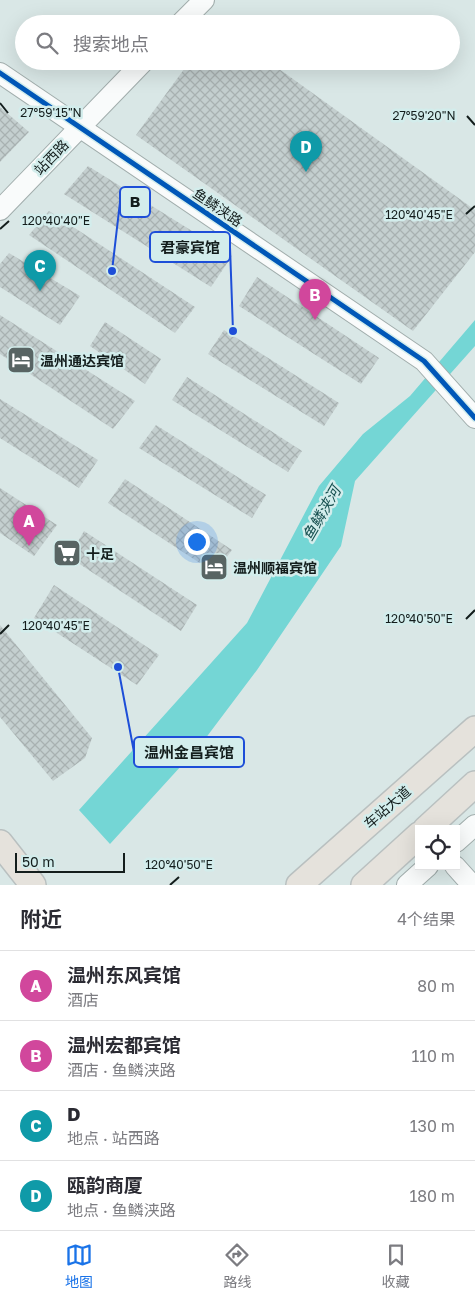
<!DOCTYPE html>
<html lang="zh">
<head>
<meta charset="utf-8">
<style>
	:root { --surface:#fff; --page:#f7f7f7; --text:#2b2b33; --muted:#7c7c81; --line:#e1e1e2; --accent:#1a73e8 }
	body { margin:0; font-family:"Golos Text","Noto Sans SC",sans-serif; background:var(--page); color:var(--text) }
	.controls { position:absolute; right:15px; bottom:15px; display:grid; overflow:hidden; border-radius:0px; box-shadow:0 5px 20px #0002 }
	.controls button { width:45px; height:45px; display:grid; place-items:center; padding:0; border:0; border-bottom:1px solid var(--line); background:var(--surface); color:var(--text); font:25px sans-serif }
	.scale { position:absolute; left:15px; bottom:12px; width:110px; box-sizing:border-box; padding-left:5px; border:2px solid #131d1c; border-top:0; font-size:14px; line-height:18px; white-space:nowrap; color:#131d1c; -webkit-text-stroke:4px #d3edec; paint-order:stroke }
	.you { position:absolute; left:196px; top:541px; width:18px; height:18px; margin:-12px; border:4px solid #fff; border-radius:50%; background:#1a73e8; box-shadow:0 0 0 8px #1a73e833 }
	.badge { display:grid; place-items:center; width:32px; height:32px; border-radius:50%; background:var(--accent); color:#fff; font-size:16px; font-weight:700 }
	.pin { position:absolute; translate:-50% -41px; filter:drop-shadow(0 1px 2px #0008) }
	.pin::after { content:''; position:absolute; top:26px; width:18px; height:15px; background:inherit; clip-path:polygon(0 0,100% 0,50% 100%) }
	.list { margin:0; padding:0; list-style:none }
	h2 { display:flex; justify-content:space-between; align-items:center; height:65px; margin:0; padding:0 20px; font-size:21px }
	h2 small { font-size:16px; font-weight:400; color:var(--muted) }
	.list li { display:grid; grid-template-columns:32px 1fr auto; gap:15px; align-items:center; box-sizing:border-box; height:70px; padding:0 20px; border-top:1px solid var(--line) }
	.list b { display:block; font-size:19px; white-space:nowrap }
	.list p { margin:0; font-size:16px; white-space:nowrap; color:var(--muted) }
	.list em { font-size:16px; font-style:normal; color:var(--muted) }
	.icon { flex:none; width:28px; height:28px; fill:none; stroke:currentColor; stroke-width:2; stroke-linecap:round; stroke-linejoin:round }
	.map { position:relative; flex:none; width:475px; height:885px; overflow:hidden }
	.search { position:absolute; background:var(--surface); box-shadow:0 5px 20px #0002; left:15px; right:15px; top:15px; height:55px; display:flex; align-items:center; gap:12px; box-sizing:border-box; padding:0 18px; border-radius:28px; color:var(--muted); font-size:19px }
	.sheet { height:345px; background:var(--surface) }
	nav { display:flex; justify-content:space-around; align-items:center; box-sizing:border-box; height:70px; border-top:1px solid var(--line); background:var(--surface); font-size:14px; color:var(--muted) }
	nav a { display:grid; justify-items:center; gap:2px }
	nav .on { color:var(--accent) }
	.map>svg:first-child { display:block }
</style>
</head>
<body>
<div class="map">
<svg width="475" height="885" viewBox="0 0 475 885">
	<defs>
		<pattern id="building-cross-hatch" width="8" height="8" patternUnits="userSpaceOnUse" patternTransform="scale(1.25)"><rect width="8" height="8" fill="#c4cfcf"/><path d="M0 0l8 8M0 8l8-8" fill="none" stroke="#a8b1b1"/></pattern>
	</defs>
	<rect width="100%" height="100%" fill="#d9e7e6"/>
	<!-- water -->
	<path fill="#74d6d5" d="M 475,320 L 475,346 L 355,481 L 341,546 L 257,670 L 202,743 L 110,844 L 79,810 L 247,623 L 319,486 L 363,434 L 410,396 Z"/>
	<!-- building -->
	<g fill="url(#building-cross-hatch)">
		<path d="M 190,61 L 268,61 L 475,210 L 475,252 L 413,331 L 136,135 Z"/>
		<path d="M 0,107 L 29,132 L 0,162 Z"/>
		<path d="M 88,166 L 232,256 L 211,287 L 64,194 Z"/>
		<path d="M 49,211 L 195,307 L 175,333 L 29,235 Z"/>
		<path d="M 9,253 L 80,296 L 60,325 L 0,287 L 0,264 Z"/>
		<path d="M 257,277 L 379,358 L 361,384 L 239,306 Z"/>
		<path d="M 0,315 L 135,401 L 113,429 L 0,354 Z"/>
		<path d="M 105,322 L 161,359 L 145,384 L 90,346 Z"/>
		<path d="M 224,330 L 339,403 L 324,426 L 208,354 Z"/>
		<path d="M 187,377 L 302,451 L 288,472 L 172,400 Z"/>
		<path d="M 0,399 L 98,460 L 79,488 L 0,438 Z"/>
		<path d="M 156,425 L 266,495 L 252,518 L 139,448 Z"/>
		<path d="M 125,479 L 232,550 L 215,573 L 108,503 Z"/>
		<path d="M 0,488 L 57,525 L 34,556 L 0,533 Z"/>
		<path d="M 84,531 L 197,605 L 181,631 L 69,557 Z"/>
		<path d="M 54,585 L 159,655 L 137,685 L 34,618 Z"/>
		<path d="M 0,625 L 92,738 L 85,758 L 53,781 L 0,717 Z"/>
	</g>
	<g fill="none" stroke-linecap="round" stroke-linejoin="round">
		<defs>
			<g id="minor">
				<path d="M 180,24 L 204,0"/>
				<path d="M 0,73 L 424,361 L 475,418"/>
				<path d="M 0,210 L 144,61"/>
				<path d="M 456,842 L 475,825"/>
				<path d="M 455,866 L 472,885"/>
				<path d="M 407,885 L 428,866"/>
			</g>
			<g id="major">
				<path d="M 426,829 L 475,784"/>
				<path d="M 0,843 L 33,885"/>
				<path d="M 299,885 L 475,729"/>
				<path d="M 364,885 L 419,835"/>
			</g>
		</defs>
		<!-- minor casing -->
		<use href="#minor" stroke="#a1adac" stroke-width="22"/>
		<!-- major casing -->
		<use href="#major" stroke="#b9c0c0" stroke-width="28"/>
		<!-- minor -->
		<use href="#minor" stroke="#f9fbfb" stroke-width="20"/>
		<!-- major -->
		<use href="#major" stroke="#e5e2dc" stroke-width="25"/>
		<defs>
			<path id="cycleway" d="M 0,73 L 424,361 L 475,418"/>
		</defs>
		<!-- cycleway casing -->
		<use href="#cycleway" stroke="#d3edec" stroke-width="8"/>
		<!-- cycleway -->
		<use href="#cycleway" stroke="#0057b8" stroke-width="5"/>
	</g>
	<!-- ticks -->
	<path fill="none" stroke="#131d1c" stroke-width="2" d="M 0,103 L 8,113M 467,116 L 475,125M 466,214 L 475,206M 0,229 L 9,221M 466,619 L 475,610M 0,634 L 9,625M 170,885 L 179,877"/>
	<!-- icons -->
	<defs>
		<symbol id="hotel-square" viewBox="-11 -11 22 22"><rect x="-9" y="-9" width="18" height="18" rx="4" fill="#586463" stroke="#d3edec"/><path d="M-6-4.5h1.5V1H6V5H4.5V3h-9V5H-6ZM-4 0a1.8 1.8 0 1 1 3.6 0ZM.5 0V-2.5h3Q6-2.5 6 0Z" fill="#fff"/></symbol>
		<symbol id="supermarket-square" viewBox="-11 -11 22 22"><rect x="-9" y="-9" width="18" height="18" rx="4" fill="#586463" stroke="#d3edec"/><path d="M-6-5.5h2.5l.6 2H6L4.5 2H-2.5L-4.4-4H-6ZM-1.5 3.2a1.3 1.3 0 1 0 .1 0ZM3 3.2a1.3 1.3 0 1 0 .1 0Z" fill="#fff"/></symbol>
	</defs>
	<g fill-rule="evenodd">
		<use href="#hotel-square" x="5" y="344" width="32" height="32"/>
		<use href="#supermarket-square" x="51" y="537" width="32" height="32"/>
		<use href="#hotel-square" x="198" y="551" width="32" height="32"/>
	</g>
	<g text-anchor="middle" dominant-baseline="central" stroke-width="5" stroke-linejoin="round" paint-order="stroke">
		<!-- street labels -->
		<g font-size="14" fill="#131d1c" stroke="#d3edec">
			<text transform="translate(51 157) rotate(-46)">站西路</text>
			<text transform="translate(218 207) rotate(34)">鱼鳞浃路</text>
			<text transform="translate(387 807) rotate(-41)">车站大道</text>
		</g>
		<!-- poi labels -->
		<g font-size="14" font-weight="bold" fill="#131d1c" stroke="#d3edec" text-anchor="start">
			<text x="40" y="360">温州通达宾馆</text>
			<text x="86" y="553">十足</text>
			<text x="233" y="567">温州顺福宾馆</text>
		</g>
		<!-- water labels -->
		<g font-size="15" font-style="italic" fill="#154e4e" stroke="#d3edec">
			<text transform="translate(321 513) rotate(-60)">鱼鳞浃河</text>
		</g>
	</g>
	<g font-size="12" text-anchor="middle" fill="#131d1c" stroke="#d3edec" stroke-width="5" stroke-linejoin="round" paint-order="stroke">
		<text x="51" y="117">27°59'15"N</text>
		<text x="424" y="120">27°59'20"N</text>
		<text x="419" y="219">120°40'45"E</text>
		<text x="56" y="225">120°40'40"E</text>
		<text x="419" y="623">120°40'50"E</text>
		<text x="56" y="630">120°40'45"E</text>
		<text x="179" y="869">120°40'50"E</text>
	</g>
	<!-- callouts -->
	<path fill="none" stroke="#1d4ed8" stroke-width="2" d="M112 271L120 202M233 331L230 247M118 667L134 752"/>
	<g fill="#1d4ed8" stroke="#d3edec" stroke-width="2">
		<circle cx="112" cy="271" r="5"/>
		<circle cx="233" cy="331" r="5"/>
		<circle cx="118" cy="667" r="5"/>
	</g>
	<g fill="#d3edec" stroke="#1d4ed8" stroke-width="2">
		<rect x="120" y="187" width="30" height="30" rx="5"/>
		<rect x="150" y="232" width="80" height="30" rx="5"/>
		<rect x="134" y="737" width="110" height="30" rx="5"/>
	</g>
	<g font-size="15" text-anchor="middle" font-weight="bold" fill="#131d1c">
		<text x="135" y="207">B</text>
		<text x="190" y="253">君豪宾馆</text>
		<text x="189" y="758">温州金昌宾馆</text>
	</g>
</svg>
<div class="controls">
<button><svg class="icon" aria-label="locate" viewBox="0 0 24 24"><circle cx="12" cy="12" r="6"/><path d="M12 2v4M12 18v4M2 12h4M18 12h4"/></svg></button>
</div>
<div class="scale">50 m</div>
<div class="you"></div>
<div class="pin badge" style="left:29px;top:546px;background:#d1479c">A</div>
<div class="pin badge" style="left:315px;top:320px;background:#d1479c">B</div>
<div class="pin badge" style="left:40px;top:291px;background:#0f9aa8">C</div>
<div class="pin badge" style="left:306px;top:172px;background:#0f9aa8">D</div>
<div class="search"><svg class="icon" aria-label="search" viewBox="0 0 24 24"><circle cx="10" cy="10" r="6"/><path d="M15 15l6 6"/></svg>搜索地点</div>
</div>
<section class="sheet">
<h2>附近<small>4个结果</small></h2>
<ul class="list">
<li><span class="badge" style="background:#d1479c">A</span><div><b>温州东风宾馆</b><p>酒店</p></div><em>80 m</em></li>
<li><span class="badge" style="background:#d1479c">B</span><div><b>温州宏都宾馆</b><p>酒店 · 鱼鳞浃路</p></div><em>110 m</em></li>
<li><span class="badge" style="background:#0f9aa8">C</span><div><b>D</b><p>地点 · 站西路</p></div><em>130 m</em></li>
<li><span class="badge" style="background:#0f9aa8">D</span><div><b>瓯韵商厦</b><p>地点 · 鱼鳞浃路</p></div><em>180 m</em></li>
</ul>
</section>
<nav>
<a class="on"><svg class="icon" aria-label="map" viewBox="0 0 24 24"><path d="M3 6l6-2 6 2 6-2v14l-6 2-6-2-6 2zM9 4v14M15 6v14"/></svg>地图</a>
<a><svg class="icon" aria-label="directions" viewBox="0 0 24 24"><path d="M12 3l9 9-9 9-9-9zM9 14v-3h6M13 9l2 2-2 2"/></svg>路线</a>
<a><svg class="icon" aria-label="saved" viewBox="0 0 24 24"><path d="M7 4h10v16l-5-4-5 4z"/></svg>收藏</a>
</nav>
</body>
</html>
